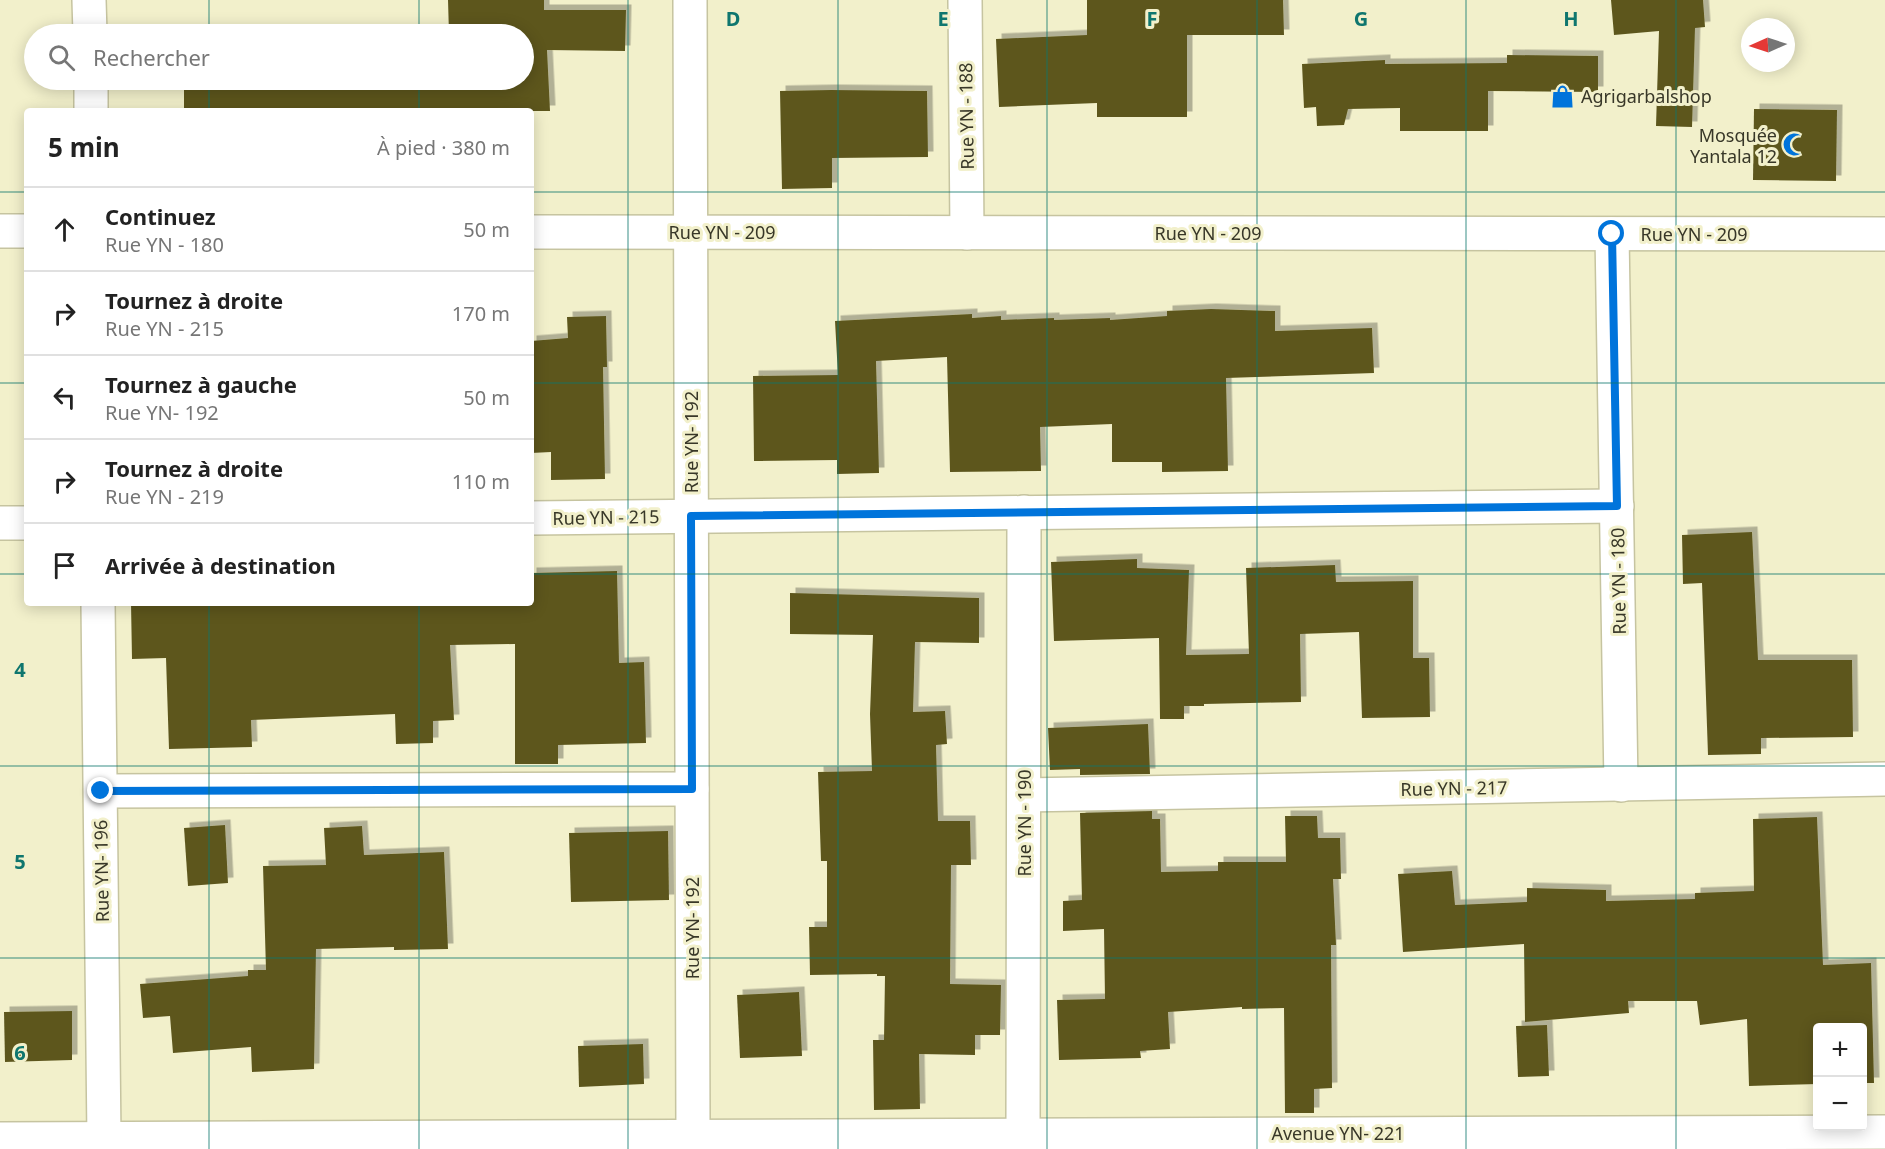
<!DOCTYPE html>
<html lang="fr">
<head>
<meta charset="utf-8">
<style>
	:root { --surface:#fff; --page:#f6f6f6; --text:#222; --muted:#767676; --line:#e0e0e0 }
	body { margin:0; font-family:"Noto Sans",sans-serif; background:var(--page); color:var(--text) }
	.controls { position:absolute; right:18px; bottom:18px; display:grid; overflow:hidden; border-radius:6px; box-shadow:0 3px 15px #0003 }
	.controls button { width:54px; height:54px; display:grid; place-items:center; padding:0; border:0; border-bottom:2px solid var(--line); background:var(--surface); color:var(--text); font:30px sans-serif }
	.compass { position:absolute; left:1741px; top:18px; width:54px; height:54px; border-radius:50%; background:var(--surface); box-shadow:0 3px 15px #0003; rotate:267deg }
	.stop { position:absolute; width:18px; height:18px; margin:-14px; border:4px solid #0074db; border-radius:50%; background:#fff }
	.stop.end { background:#0074db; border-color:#fff; box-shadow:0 2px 6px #0008 }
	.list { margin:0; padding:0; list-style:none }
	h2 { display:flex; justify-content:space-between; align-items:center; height:78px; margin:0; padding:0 24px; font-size:26px }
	h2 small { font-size:20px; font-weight:400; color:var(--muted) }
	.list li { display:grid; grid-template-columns:39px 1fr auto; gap:18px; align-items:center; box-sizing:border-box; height:84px; padding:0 24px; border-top:2px solid var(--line) }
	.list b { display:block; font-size:22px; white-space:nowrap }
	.list p { margin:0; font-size:20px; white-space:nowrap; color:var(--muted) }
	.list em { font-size:20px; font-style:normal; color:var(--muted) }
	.icon { flex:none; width:33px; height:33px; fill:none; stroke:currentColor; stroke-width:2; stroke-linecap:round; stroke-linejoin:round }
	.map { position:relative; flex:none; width:1885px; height:1149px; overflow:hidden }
	.search { position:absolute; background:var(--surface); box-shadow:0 3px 15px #0003; left:24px; top:24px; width:510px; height:66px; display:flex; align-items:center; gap:15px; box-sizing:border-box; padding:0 21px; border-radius:33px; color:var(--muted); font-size:22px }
	.panel { position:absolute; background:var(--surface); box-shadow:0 3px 15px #0003; left:24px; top:108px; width:510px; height:498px; border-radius:6px }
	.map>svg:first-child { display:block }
</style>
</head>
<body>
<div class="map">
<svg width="1885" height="1149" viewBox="0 0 1885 1149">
	<defs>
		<filter id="shadow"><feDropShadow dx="5.5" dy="-5.5" stdDeviation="0" flood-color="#0004"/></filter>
	</defs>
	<rect width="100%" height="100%" fill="#f2f0cb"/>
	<!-- building -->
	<g fill="#5d571e" filter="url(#shadow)">
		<path d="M 448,0 L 544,0 L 544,10 L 626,10 L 625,51 L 547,50 L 550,111 L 184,111 L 184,80 L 228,80 L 227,82 L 524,80 L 524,34 L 449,34 Z"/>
		<path d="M 1087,0 L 1283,0 L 1284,35 L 1187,35 L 1187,117 L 1097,117 L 1097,103 L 999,107 L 996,39 L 1087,35 Z"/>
		<path d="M 1611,0 L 1703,0 L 1705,27 L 1695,28 L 1692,127 L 1656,126 L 1659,31 L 1614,35 Z"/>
		<path d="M 1507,55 L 1598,56 L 1598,92 L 1488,91 L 1488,131 L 1400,131 L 1400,108 L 1348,109 L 1344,125 L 1317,126 L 1316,107 L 1304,108 L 1302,64 L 1385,60 L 1385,64 L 1507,63 Z"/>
		<path d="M 831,90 L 927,91 L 928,157 L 832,158 L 832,188 L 782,189 L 780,91 Z"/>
		<path d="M 1754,109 L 1837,110 L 1836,181 L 1753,180 Z"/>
		<path d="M 1211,309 L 1275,311 L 1275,331 L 1372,328 L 1374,373 L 1226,378 L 1228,471 L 1162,472 L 1162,462 L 1112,462 L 1112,424 L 1040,427 L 1041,471 L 950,472 L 947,357 L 876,361 L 879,473 L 837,474 L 837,460 L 754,461 L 753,376 L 838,375 L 835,321 L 972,314 L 972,318 L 1001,316 L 1001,320 L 1054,318 L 1054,320 L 1110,318 L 1110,320 L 1167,316 L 1167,311 Z"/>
		<path d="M 606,316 L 607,367 L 603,367 L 605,479 L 551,480 L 551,452 L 531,453 L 531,341 L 568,338 L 567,317 Z"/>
		<path d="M 1752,532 L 1758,660 L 1852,660 L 1853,737 L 1761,738 L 1761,754 L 1708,755 L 1702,583 L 1683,584 L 1682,535 Z"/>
		<path d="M 1137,559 L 1137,568 L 1189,570 L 1186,655 L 1249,654 L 1246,568 L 1335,565 L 1336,582 L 1413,581 L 1413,658 L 1429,658 L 1430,717 L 1362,718 L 1359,632 L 1300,634 L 1301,702 L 1204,704 L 1204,706 L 1184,706 L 1184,719 L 1160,719 L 1159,638 L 1054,641 L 1051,562 Z"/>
		<path d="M 617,571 L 619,663 L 644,662 L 646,743 L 558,745 L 558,764 L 515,764 L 515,644 L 450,645 L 454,720 L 433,721 L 433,743 L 396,744 L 395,714 L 251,720 L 252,747 L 169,749 L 166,658 L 132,659 L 131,603 L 531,603 L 531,573 Z"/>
		<path d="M 790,593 L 979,598 L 979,643 L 915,642 L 913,712 L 945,711 L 947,744 L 936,745 L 938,821 L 970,821 L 971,865 L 951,865 L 950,984 L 1001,985 L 1000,1035 L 975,1035 L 975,1055 L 919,1054 L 920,1109 L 874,1110 L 873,1040 L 884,1040 L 885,976 L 877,976 L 877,974 L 810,975 L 809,927 L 827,927 L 827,861 L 821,861 L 818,772 L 872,771 L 870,714 L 873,635 L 790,634 Z"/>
		<path d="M 1148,724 L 1150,774 L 1080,775 L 1080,769 L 1050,770 L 1048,728 Z"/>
		<path d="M 1152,811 L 1152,819 L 1160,819 L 1161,872 L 1218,871 L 1218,862 L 1286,862 L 1285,816 L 1317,816 L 1318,838 L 1340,838 L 1341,879 L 1333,879 L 1336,945 L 1331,945 L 1332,1088 L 1314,1089 L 1314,1113 L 1285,1113 L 1284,1008 L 1242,1009 L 1242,1007 L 1168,1012 L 1170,1049 L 1140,1051 L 1141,1058 L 1059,1060 L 1057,1000 L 1105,999 L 1104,929 L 1063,931 L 1063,901 L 1082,900 L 1080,813 Z"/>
		<path d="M 1817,817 L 1823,965 L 1871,963 L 1874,1083 L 1863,1083 L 1863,1028 L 1818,1028 L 1818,1084 L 1749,1086 L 1747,1019 L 1700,1025 L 1697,1001 L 1628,1001 L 1629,1013 L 1525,1022 L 1524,944 L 1403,952 L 1398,874 L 1452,871 L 1455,905 L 1527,902 L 1527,888 L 1606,890 L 1606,901 L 1695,899 L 1695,893 L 1754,891 L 1753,819 Z"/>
		<path d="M 225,825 L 228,883 L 188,886 L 184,828 Z"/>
		<path d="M 362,826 L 364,855 L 444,852 L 448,949 L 394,950 L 394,947 L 316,949 L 314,1069 L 252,1072 L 251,1047 L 173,1053 L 170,1016 L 143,1018 L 140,984 L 248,976 L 248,970 L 266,970 L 263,866 L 326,865 L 324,828 Z"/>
		<path d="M 668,831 L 669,900 L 571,902 L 569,833 Z"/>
		<path d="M 799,992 L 802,1056 L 740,1058 L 737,995 Z"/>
		<path d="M 72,1011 L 72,1060 L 5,1062 L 4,1012 Z"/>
		<path d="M 1547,1025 L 1549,1076 L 1518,1077 L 1516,1026 Z"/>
		<path d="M 643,1044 L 644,1084 L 579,1087 L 578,1046 Z"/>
	</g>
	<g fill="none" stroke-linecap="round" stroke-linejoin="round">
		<defs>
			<g id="minor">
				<path d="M 89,0 L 90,34"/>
				<path d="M 690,0 L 693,1136"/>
				<path d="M 965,0 L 967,233"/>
				<path d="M 91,80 L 91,111"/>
				<path d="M 0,231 L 27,231"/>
				<path d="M 531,232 L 1885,234"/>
				<path d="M 1612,234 L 1621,785"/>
				<path d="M 531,518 L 1617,506"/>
				<path d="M 0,523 L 27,523"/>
				<path d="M 98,603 L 104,1139"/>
				<path d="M 101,791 L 692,789"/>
				<path d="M 1024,795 L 1885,779"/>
				<path d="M 1023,1134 L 1024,512"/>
				<path d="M 0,1139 L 1885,1132"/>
			</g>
		</defs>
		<!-- minor casing -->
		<use href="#minor" stroke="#c6c4a0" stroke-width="36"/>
		<!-- minor -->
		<use href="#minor" stroke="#fff" stroke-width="33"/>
	</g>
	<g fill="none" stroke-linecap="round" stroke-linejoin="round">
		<!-- route -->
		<path stroke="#0074db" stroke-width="8" d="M 101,791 L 692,789 L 691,516 L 1617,506 L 1612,234"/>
	</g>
	<!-- grid -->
	<path fill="none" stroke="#0f766e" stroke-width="1.5" stroke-opacity="0.55" d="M 209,0 L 209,34M 419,0 L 419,34M 628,0 L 628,1149M 838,0 L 838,1149M 1047,0 L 1047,1149M 1257,0 L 1257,1149M 1466,0 L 1466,1149M 1676,0 L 1676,1149M 209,80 L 209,111M 419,80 L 419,111M 0,192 L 27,192M 531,192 L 1885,192M 0,383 L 27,383M 531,383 L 1885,383M 0,574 L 27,574M 531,574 L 1885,574M 209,603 L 209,1149M 419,603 L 419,1149M 0,766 L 1885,766M 0,958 L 1885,958"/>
	<!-- icons -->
	<defs>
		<symbol id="shop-bare" viewBox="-9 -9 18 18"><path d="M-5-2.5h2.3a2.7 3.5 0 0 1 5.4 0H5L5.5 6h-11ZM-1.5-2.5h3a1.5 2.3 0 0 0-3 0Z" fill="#0074db" stroke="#f2f0cb" stroke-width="2.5" paint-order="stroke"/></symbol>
		<symbol id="mosque-bare" viewBox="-9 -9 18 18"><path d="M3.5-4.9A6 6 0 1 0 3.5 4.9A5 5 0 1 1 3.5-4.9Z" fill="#0074db" stroke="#f2f0cb" stroke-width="2.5" paint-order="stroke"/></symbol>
	</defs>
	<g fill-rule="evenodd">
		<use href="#shop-bare" x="1546" y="80" width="33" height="33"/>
		<use href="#mosque-bare" x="1778" y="128" width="33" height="33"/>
	</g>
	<g text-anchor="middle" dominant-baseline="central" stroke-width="6" stroke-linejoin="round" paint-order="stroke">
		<!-- poi labels -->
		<g font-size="18" fill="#383728" stroke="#f2f0cb" text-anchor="start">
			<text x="1581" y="96">Agrigarbalshop</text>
			<text x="1777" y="135" text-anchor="end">Mosquée<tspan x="1777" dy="21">Yantala 12</tspan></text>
		</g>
		<!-- street labels -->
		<g font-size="18" fill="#383728" stroke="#f2f0cb">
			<text transform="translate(966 116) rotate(-91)">Rue YN - 188</text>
			<text x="722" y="232">Rue YN - 209</text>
			<text x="1208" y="233">Rue YN - 209</text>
			<text x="1694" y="234">Rue YN - 209</text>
			<text transform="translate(691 442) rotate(-90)">Rue YN- 192</text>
			<text transform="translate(606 517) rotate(-1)">Rue YN - 215</text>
			<text transform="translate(1618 581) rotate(-91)">Rue YN - 180</text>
			<text transform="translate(1454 788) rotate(-1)">Rue YN - 217</text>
			<text transform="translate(1024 823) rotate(-90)">Rue YN - 190</text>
			<text transform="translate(101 871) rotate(-91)">Rue YN- 196</text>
			<text transform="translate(692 928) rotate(-90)">Rue YN- 192</text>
			<text x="1338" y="1133">Avenue YN- 221</text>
		</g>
	</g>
	<g font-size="20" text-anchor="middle" font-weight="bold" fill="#0f766e" stroke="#f2f0cb" stroke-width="6" stroke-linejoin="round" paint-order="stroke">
		<text x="733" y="26">D</text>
		<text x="943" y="26">E</text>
		<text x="1152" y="26">F</text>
		<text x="1361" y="26">G</text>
		<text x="1571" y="26">H</text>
		<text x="20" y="677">4</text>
		<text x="20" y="869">5</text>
		<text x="20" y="1060">6</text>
	</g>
</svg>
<div class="controls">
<button>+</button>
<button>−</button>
</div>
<svg class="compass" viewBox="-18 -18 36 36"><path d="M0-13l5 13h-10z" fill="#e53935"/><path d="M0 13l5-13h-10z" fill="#767676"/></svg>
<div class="stop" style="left:1612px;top:234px"></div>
<div class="stop end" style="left:101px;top:791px"></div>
<div class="search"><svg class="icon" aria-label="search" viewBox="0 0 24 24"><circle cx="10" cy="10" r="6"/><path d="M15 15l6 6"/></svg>Rechercher</div>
<section class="panel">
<h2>5 min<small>À pied · 380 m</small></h2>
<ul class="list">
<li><svg class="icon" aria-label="ahead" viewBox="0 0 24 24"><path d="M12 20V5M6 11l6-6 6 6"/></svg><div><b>Continuez</b><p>Rue YN - 180</p></div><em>50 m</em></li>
<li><svg class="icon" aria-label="right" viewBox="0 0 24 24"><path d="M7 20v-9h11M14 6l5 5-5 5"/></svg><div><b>Tournez à droite</b><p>Rue YN - 215</p></div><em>170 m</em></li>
<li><svg class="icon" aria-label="left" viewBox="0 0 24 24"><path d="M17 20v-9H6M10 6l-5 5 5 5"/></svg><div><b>Tournez à gauche</b><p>Rue YN- 192</p></div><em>50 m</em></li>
<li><svg class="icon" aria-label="right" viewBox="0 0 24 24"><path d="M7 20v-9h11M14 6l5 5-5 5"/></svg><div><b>Tournez à droite</b><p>Rue YN - 219</p></div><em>110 m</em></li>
<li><svg class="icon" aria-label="arrive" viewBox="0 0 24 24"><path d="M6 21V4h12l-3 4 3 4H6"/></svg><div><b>Arrivée à destination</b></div></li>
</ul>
</section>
</div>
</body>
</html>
